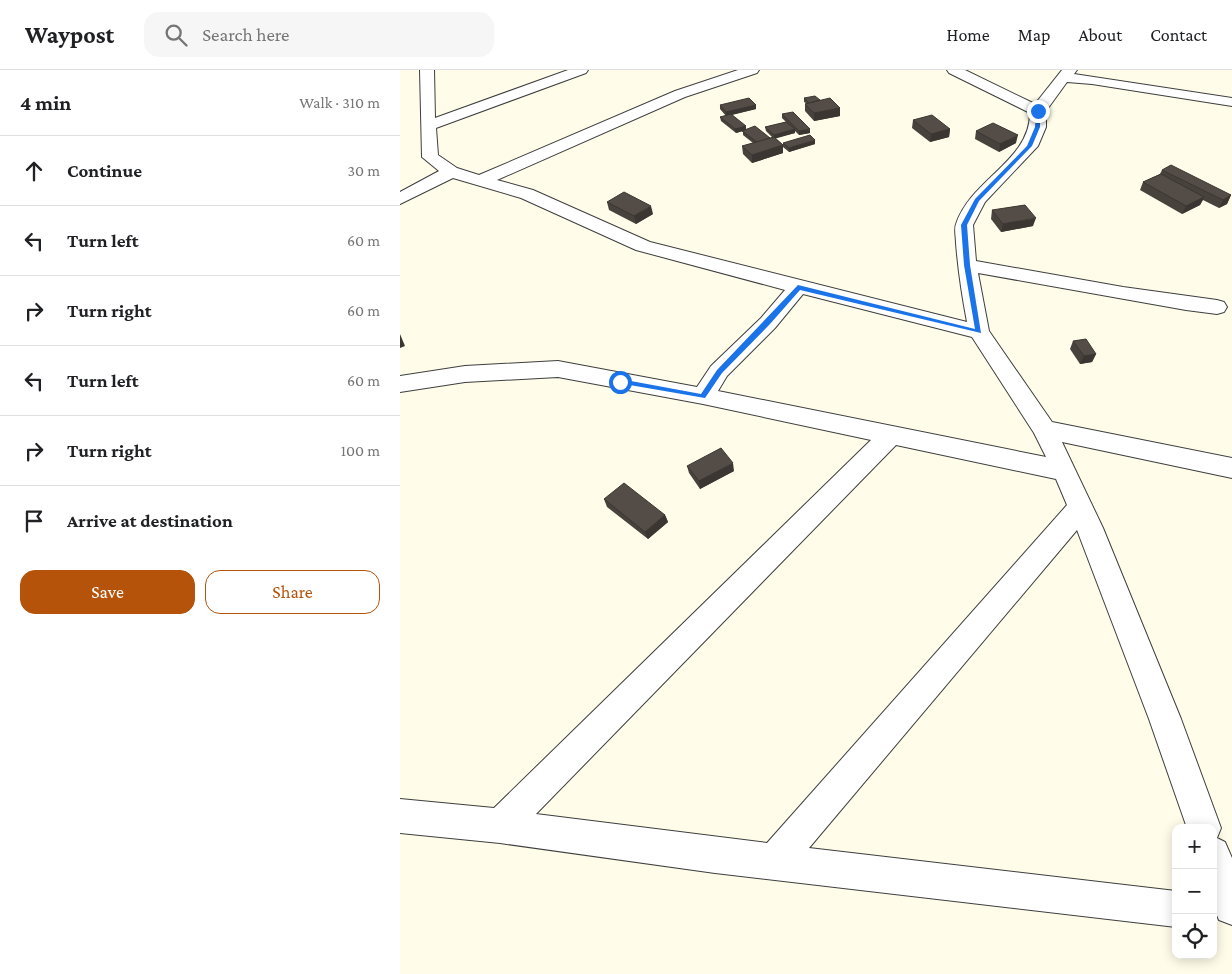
<!DOCTYPE html>
<html lang="en">
<head>
<meta charset="utf-8">
<style>
	:root { --surface:#fff; --page:#f6f6f6; --text:#202124; --muted:#757577; --line:#e0e0e0; --accent:#b45309 }
	body { margin:0; font-family:"Crimson Pro",serif; background:var(--page); color:var(--text) }
	.controls { position:absolute; right:15px; bottom:15px; display:grid; overflow:hidden; border-radius:10px; box-shadow:0 2px 12px #0003 }
	.controls button { width:45px; height:45px; display:grid; place-items:center; padding:0; border:0; border-bottom:1px solid var(--line); background:var(--surface); color:var(--text); font:25px sans-serif }
	.stop { position:absolute; width:15px; height:15px; margin:-11px; border:4px solid #1a73e8; border-radius:50%; background:#fff }
	.stop.end { background:#1a73e8; border-color:#fff; box-shadow:0 1px 5px #0008 }
	.list { margin:0; padding:0; list-style:none }
	h2 { display:flex; justify-content:space-between; align-items:center; height:65px; margin:0; padding:0 20px; font-size:21px }
	h2 small { font-size:16px; font-weight:400; color:var(--muted) }
	.list li { display:grid; grid-template-columns:32px 1fr auto; gap:15px; align-items:center; box-sizing:border-box; height:70px; padding:0 20px; border-top:1px solid var(--line) }
	.list b { display:block; font-size:19px; white-space:nowrap }
	.list em { font-size:16px; font-style:normal; color:var(--muted) }
	.actions { display:flex; gap:10px; padding:15px 20px }
	.actions a { flex:1; padding:11px 0; border:1px solid var(--accent); border-radius:15px; text-align:center; font-size:18px; color:var(--accent) }
	.actions .main { background:var(--accent); color:#fff }
	.icon { flex:none; width:28px; height:28px; fill:none; stroke:currentColor; stroke-width:2; stroke-linecap:round; stroke-linejoin:round }
	.map { position:relative; flex:none; width:832px; height:904px; overflow:hidden }
	header { display:flex; align-items:center; gap:30px; box-sizing:border-box; height:70px; padding:0 25px; background:var(--surface); border-bottom:1px solid var(--line) }
	header strong { font-size:24px }
	nav { display:flex; gap:28px; margin-inline-start:auto; font-size:18px }
	.search { width:350px; height:45px; background:var(--page); display:flex; align-items:center; gap:12px; box-sizing:border-box; padding:0 18px; border-radius:15px; color:var(--muted); font-size:19px }
	main { display:flex }
	aside { flex:1; background:var(--surface) }
	.map>svg:first-child { display:block }
</style>
</head>
<body>
<header>
<strong>Waypost</strong>
<div class="search"><svg class="icon" aria-label="search" viewBox="0 0 24 24"><circle cx="10" cy="10" r="6"/><path d="M15 15l6 6"/></svg>Search here</div>
<nav><a>Home</a><a>Map</a><a>About</a><a>Contact</a></nav>
</header>
<main>
<aside>
<h2>4 min<small>Walk · 310 m</small></h2>
<ul class="list">
<li><svg class="icon" aria-label="ahead" viewBox="0 0 24 24"><path d="M12 20V5M6 11l6-6 6 6"/></svg><div><b>Continue</b></div><em>30 m</em></li>
<li><svg class="icon" aria-label="left" viewBox="0 0 24 24"><path d="M17 20v-9H6M10 6l-5 5 5 5"/></svg><div><b>Turn left</b></div><em>60 m</em></li>
<li><svg class="icon" aria-label="right" viewBox="0 0 24 24"><path d="M7 20v-9h11M14 6l5 5-5 5"/></svg><div><b>Turn right</b></div><em>60 m</em></li>
<li><svg class="icon" aria-label="left" viewBox="0 0 24 24"><path d="M17 20v-9H6M10 6l-5 5 5 5"/></svg><div><b>Turn left</b></div><em>60 m</em></li>
<li><svg class="icon" aria-label="right" viewBox="0 0 24 24"><path d="M7 20v-9h11M14 6l5 5-5 5"/></svg><div><b>Turn right</b></div><em>100 m</em></li>
<li><svg class="icon" aria-label="arrive" viewBox="0 0 24 24"><path d="M6 21V4h12l-3 4 3 4H6"/></svg><div><b>Arrive at destination</b></div></li>
</ul>
<div class="actions"><a class="main">Save</a><a>Share</a></div>
</aside>
<div class="map">
<svg width="832" height="904" viewBox="0 0 832 904">
	<rect width="100%" height="100%" fill="#fffde9"/>
	<g fill="none" stroke-linecap="round" stroke-linejoin="round">
		<defs>
			<path id="minor" d="M 20,0 L 34,0 L 35,48 L 168,0 L 188,0 L 186,3 L 36,58 L 38,85 L 57,98 L 79,105 L 275,21 L 338,0 L 359,0 L 357,3 L 285,27 L 97,110 L 133,120 L 250,172 L 567,252 C 562,226 558,199 556,173 C 556,167 554,159 556,154 C 571,109 630,91 630,43 L 549,3 L 547,0 L 565,0 L 635,34 L 662,0 L 677,0 L 674,4 L 832,28 L 832,36 L 692,14 L 667,12 L 646,41 L 646,57 L 638,76 L 585,132 L 573,155 L 576,191 L 723,217 L 817,230 L 824,232 L 827,237 L 824,242 L 817,244 L 786,240 L 578,203 L 589,261 L 652,352 L 832,388 L 832,408 L 662,372 L 703,458 L 781,649 L 821,758 L 817,768 L 825,772 L 832,788 L 832,855 L 819,850 L 813,836 L 813,758 L 787,758 L 749,649 L 677,460 L 409,778 L 776,821 L 776,857 L 315,803 L 100,773 L 0,763 L 0,729 L 94,738 L 471,370 L 303,334 L 158,307 L 65,312 L 0,322 L 0,306 L 65,296 L 158,291 L 297,317 L 311,296 L 361,248 L 385,220 L 236,180 L 121,128 L 53,108 L 0,134 L 0,122 L 39,101 L 22,87 ZM 403,224 L 572,267 L 634,363 L 646,387 L 318,321 L 327,306 L 375,258 ZM 496,375 L 656,409 L 667,435 L 367,773 L 136,744 Z"/>
		</defs>
		<!-- minor casing -->
		<use href="#minor" stroke="#3e3e3e" stroke-width="2"/>
		<!-- minor -->
		<use href="#minor" fill="#fff" fill-rule="evenodd"/>
	</g>
	<!-- wall -->
	<g fill="#48423d">
		<path d="M 404,28 L 420,30 L 440,38 L 440,46 L 414,51 L 405,41 L 405,34 L 406,33 L 404,32 Z"/>
		<path d="M 320,35 L 356,35 L 356,39 L 332,45 L 346,59 L 370,68 L 372,67 L 366,61 L 365,57 L 386,52 L 382,48 L 382,44 L 410,63 L 399,65 L 395,61 L 395,63 L 375,68 L 383,75 L 383,83 L 352,93 L 343,84 L 342,76 L 353,73 L 343,65 L 343,61 L 336,63 L 321,51 L 320,47 L 326,46 L 320,39 Z"/>
		<path d="M 513,50 L 550,59 L 549,67 L 530,72 L 512,58 Z"/>
		<path d="M 576,61 L 616,73 L 599,82 L 575,69 Z"/>
		<path d="M 383,73 L 415,74 L 389,82 L 383,77 Z"/>
		<path d="M 762,100 L 831,125 L 827,134 L 819,138 L 803,130 L 800,135 L 782,144 L 740,120 L 743,112 L 760,104 Z"/>
		<path d="M 207,132 L 253,144 L 236,154 L 209,140 Z"/>
		<path d="M 592,140 L 633,156 L 601,162 L 591,149 Z"/>
		<path d="M 673,271 L 696,284 L 692,292 L 680,294 L 670,279 Z"/>
		<path d="M 287,396 L 334,401 L 300,419 L 289,403 Z"/>
		<path d="M 204,429 L 265,445 L 268,452 L 248,469 L 207,437 Z"/>
	</g>
	<!-- shaded-wall -->
	<g fill="#3b3632">
		<path d="M 356,35 L 356,39 L 326,46 L 326,42 Z"/>
		<path d="M 440,38 L 440,46 L 414,51 L 414,43 Z"/>
		<path d="M 346,56 L 346,60 L 336,63 L 335,59 Z"/>
		<path d="M 395,59 L 395,63 L 374,69 L 374,65 Z"/>
		<path d="M 410,59 L 410,63 L 399,65 L 399,61 Z"/>
		<path d="M 550,59 L 549,67 L 530,72 L 531,64 Z"/>
		<path d="M 618,65 L 616,73 L 599,82 L 600,74 Z"/>
		<path d="M 415,70 L 415,74 L 389,82 L 389,78 Z"/>
		<path d="M 383,75 L 383,83 L 352,93 L 352,85 Z"/>
		<path d="M 831,125 L 827,134 L 819,138 L 823,130 Z"/>
		<path d="M 804,127 L 800,135 L 782,144 L 786,136 Z"/>
		<path d="M 251,136 L 253,144 L 236,154 L 234,146 Z"/>
		<path d="M 636,148 L 633,156 L 601,162 L 603,154 Z"/>
		<path d="M 0,264 L 5,276 L 0,278 Z"/>
		<path d="M 696,284 L 692,292 L 680,294 L 684,286 Z"/>
		<path d="M 333,393 L 334,401 L 300,419 L 299,411 Z"/>
		<path d="M 265,445 L 268,452 L 248,469 L 245,462 Z"/>
	</g>
	<!-- building -->
	<g fill="#544d47" stroke="#3b3632">
		<path d="M 415,26 L 420,30 L 409,33 L 404,28 Z"/>
		<path d="M 349,28 L 356,35 L 326,42 L 320,35 Z"/>
		<path d="M 430,28 L 440,38 L 414,43 L 405,34 Z"/>
		<path d="M 393,42 L 410,59 L 399,61 L 382,44 Z"/>
		<path d="M 331,44 L 346,56 L 335,59 L 320,47 Z"/>
		<path d="M 532,45 L 550,59 L 531,64 L 513,50 Z"/>
		<path d="M 386,52 L 395,59 L 374,65 L 365,57 Z"/>
		<path d="M 593,53 L 618,65 L 600,74 L 576,61 Z"/>
		<path d="M 355,56 L 370,68 L 357,72 L 342,61 Z"/>
		<path d="M 410,65 L 415,70 L 389,78 L 383,73 Z"/>
		<path d="M 374,67 L 383,75 L 352,85 L 342,76 Z"/>
		<path d="M 771,95 L 831,125 L 823,130 L 762,100 Z"/>
		<path d="M 761,104 L 804,127 L 786,136 L 743,112 Z"/>
		<path d="M 224,122 L 251,136 L 234,146 L 207,132 Z"/>
		<path d="M 625,135 L 636,148 L 603,154 L 592,140 Z"/>
		<path d="M 686,269 L 696,284 L 684,286 L 673,271 Z"/>
		<path d="M 321,378 L 333,393 L 299,411 L 287,396 Z"/>
		<path d="M 224,413 L 265,445 L 245,462 L 204,429 Z"/>
	</g>
	<!-- route -->
	<path fill="#1a73e8" d="M 638,39 L 640,41 L 640,57 L 632,76 L 579,131 L 567,155 L 570,195 L 581,263 L 400,220 L 370,254 L 322,303 L 305,328 L 218,313 L 218,310 L 220,309 L 301,324 L 317,300 L 398,215 L 575,259 L 564,195 L 561,155 L 575,129 L 627,76 L 635,57 L 636,41 Z"/>
</svg>
<div class="controls">
<button>+</button>
<button>−</button>
<button><svg class="icon" aria-label="locate" viewBox="0 0 24 24"><circle cx="12" cy="12" r="6"/><path d="M12 2v4M12 18v4M2 12h4M18 12h4"/></svg></button>
</div>
<div class="stop" style="left:220px;top:312px"></div>
<div class="stop end" style="left:638px;top:41px"></div>
</div>
</main>
</body>
</html>
